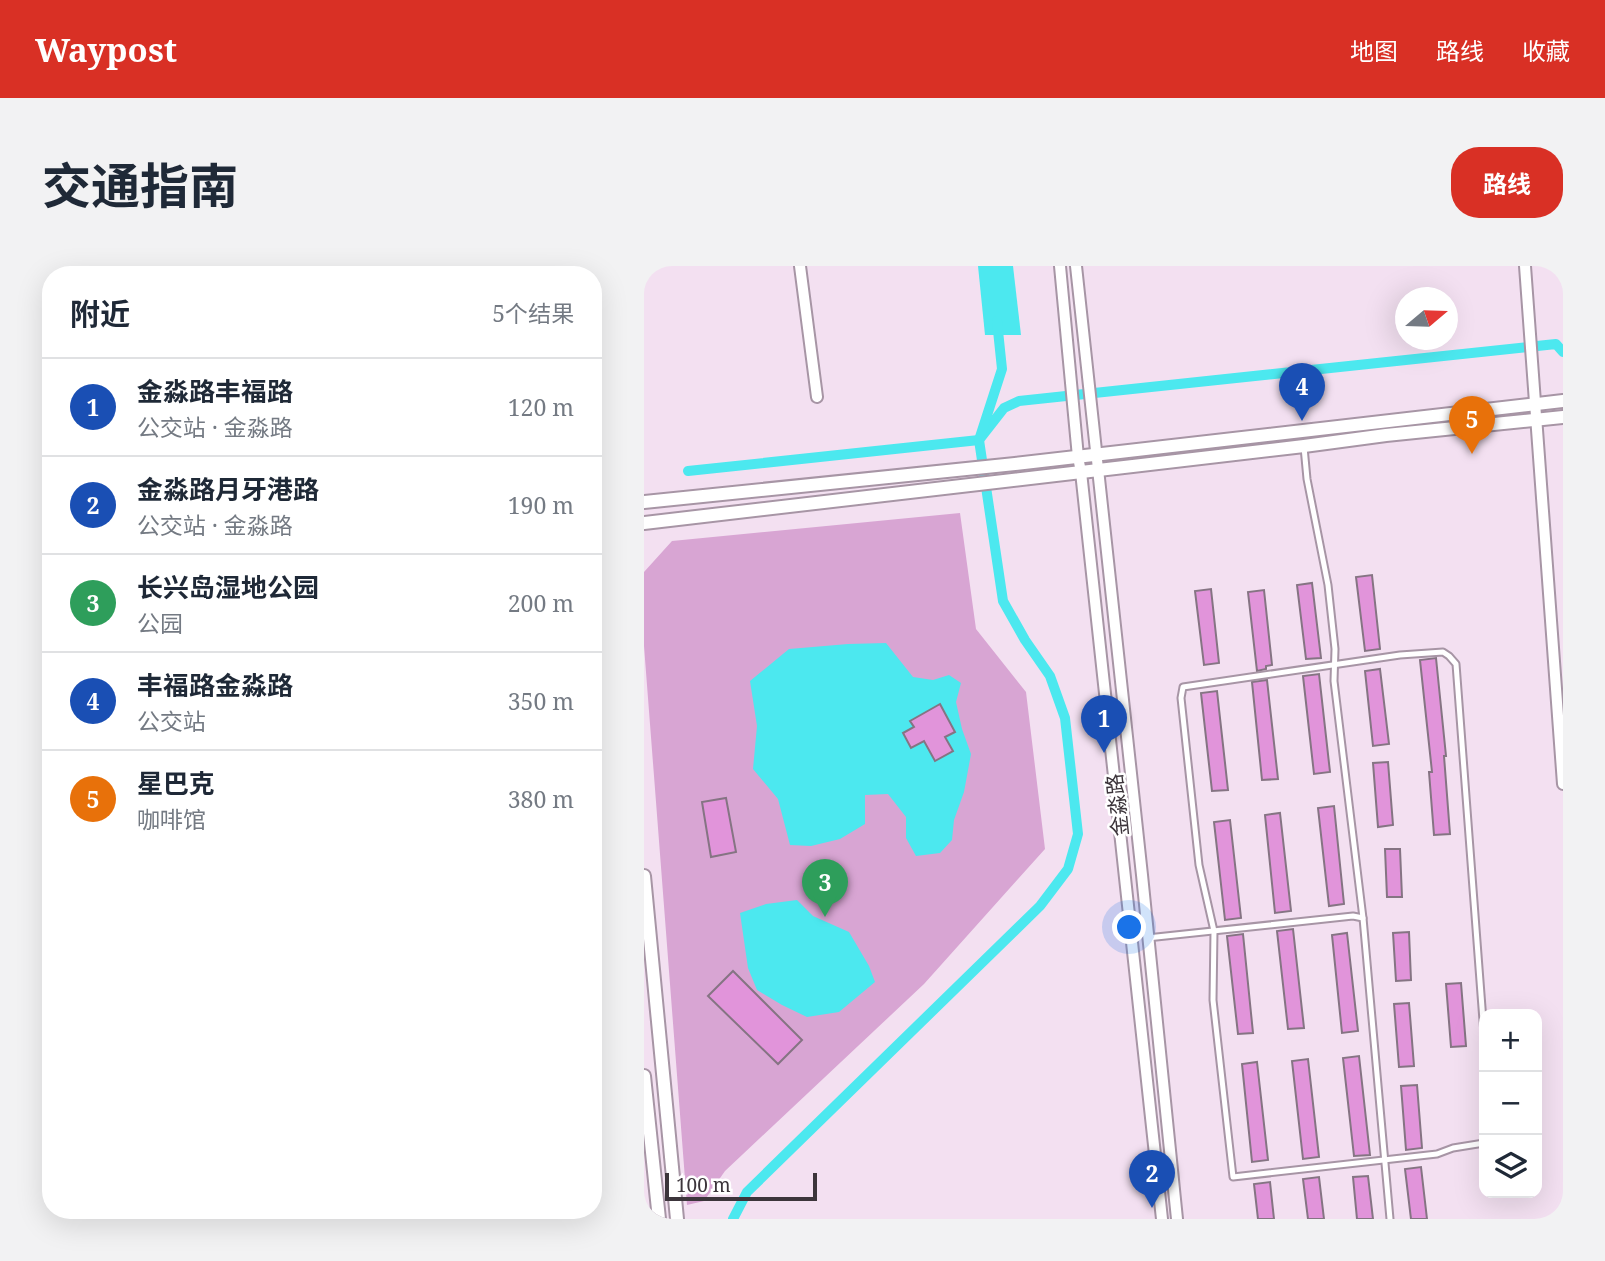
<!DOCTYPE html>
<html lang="zh">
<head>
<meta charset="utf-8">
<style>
	:root { --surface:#fff; --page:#f2f2f3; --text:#1f2937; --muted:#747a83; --line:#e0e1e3; --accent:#d93025 }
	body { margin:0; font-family:"Noto Serif","Noto Sans SC",serif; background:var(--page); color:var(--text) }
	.controls { position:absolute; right:21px; bottom:21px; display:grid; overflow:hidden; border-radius:14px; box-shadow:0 7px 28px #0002 }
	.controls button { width:63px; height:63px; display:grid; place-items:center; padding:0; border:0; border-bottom:2px solid var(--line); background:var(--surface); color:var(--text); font:35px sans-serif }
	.compass { position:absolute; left:751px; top:21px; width:63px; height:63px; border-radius:50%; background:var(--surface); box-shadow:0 7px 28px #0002; rotate:71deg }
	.scale { position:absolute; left:21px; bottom:18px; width:152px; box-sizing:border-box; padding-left:7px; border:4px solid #3c353b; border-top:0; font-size:19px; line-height:24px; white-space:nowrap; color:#3c353b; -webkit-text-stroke:5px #fff; paint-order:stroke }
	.you { position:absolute; left:486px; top:662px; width:24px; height:24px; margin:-18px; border:5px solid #fff; border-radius:50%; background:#1a73e8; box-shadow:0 0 0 10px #1a73e833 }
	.badge { display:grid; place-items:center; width:46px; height:46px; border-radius:50%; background:var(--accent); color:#fff; font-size:23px; font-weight:700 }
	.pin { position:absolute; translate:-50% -58px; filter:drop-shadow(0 2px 4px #0008) }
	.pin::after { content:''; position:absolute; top:37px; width:24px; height:21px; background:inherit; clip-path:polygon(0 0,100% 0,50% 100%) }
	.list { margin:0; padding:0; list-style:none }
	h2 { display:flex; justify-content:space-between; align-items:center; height:91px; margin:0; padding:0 28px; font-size:30px }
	h2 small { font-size:23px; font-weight:400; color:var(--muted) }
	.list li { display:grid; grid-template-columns:46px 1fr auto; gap:21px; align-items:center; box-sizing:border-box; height:98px; padding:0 28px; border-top:2px solid var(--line) }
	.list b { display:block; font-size:26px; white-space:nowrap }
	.list p { margin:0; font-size:23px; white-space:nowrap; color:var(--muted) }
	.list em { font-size:23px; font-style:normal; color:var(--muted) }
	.icon { flex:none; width:38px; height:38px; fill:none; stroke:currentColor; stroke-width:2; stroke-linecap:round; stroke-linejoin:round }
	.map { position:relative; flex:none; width:919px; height:953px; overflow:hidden; border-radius:28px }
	header { display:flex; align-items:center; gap:42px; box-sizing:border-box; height:98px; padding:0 35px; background:var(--accent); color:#fff }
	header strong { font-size:33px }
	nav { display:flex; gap:38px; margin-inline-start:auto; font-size:24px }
	.intro { display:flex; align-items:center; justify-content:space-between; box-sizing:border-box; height:168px; padding:0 42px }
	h1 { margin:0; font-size:49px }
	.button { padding:18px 32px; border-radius:28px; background:var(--accent); color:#fff; font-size:24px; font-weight:700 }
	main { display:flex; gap:42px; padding:0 42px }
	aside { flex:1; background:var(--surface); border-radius:28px; box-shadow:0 7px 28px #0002 }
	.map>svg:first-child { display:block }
</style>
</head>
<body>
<header>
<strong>Waypost</strong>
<nav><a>地图</a><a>路线</a><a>收藏</a></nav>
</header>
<div class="intro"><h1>交通指南</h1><a class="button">路线</a></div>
<main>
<aside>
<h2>附近<small>5个结果</small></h2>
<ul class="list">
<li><span class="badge" style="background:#1a4fb4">1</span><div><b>金淼路丰福路</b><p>公交站 · 金淼路</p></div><em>120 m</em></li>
<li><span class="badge" style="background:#1a4fb4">2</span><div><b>金淼路月牙港路</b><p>公交站 · 金淼路</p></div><em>190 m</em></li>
<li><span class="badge" style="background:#2e9e5b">3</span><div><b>长兴岛湿地公园</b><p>公园</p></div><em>200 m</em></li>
<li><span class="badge" style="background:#1a4fb4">4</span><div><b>丰福路金淼路</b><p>公交站</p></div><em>350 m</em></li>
<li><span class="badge" style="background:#e8710a">5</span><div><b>星巴克</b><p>咖啡馆</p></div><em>380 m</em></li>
</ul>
</aside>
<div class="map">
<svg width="919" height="953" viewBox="0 0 919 953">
	<rect width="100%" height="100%" fill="#f3e0f1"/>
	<!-- green -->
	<path fill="#d8a5d3" d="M 316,247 L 332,363 L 382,426 L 401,583 L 280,718 L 81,905 L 60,935 L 43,939 L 0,380 L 0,306 L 28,275 Z"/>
	<!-- water -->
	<g fill="#4ce8ef">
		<path d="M 334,0 L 369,0 L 377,69 L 341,69 Z"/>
		<path d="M 242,377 L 269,411 L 289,414 L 305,409 L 317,417 L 312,436 L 318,463 L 327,488 L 320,526 L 310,554 L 308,574 L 296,587 L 272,590 L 262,572 L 262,551 L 244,528 L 221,529 L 221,558 L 196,573 L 167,580 L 146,579 L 134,533 L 109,503 L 113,460 L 106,415 L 145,383 L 204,378 Z"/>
		<path d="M 153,634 L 169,650 L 205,666 L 225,700 L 231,716 L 195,746 L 163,751 L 138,739 L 113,724 L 104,702 L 96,647 L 122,638 Z"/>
	</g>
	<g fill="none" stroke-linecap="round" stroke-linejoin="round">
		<!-- canal -->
		<g stroke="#4ce8ef" stroke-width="10">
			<path d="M 44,205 L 335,174 L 360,142 L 375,135 L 912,78 L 919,86"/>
			<path d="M 89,953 L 103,926 L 396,640 L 424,603 L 434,568 L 421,452 L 406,410 L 381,374 L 359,335 L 335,174 L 358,103 L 353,55"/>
		</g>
	</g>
	<!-- building -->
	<g fill="#e194da" stroke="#857483" stroke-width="2">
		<path d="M 728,309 L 736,383 L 721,385 L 712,311 Z"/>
		<path d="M 668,317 L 677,392 L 662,393 L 653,319 Z"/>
		<path d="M 567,323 L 575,397 L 560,399 L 551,325 Z"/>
		<path d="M 620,324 L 628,399 L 622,400 L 622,403 L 613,405 L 604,326 Z"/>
		<path d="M 792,392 L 802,490 L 800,490 L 806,568 L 790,569 L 785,506 L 788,506 L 776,394 Z"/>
		<path d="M 736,403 L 745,478 L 729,480 L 721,405 Z"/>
		<path d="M 675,408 L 686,506 L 670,508 L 659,410 Z"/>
		<path d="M 623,414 L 634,513 L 618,514 L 608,416 Z"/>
		<path d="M 573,425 L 584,524 L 568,525 L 557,427 Z"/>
		<path d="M 296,438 L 311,466 L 301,471 L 309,485 L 291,495 L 280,475 L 267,482 L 259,467 L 270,461 L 266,455 Z"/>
		<path d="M 744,496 L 749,559 L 734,561 L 729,497 Z"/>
		<path d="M 82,532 L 92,586 L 67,591 L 58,536 Z"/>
		<path d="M 690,540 L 700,638 L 685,640 L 674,542 Z"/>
		<path d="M 636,547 L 647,645 L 631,647 L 621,549 Z"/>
		<path d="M 586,554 L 597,652 L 581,654 L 570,556 Z"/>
		<path d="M 741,583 L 756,583 L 758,631 L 743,631 Z"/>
		<path d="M 649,663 L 660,762 L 644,763 L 633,665 Z"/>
		<path d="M 765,666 L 767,714 L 752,715 L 749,667 Z"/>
		<path d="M 703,667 L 714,765 L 698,767 L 688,669 Z"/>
		<path d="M 599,668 L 609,767 L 594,768 L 583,670 Z"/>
		<path d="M 89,705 L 158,774 L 134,798 L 64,730 Z"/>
		<path d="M 817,717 L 822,780 L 807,781 L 802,718 Z"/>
		<path d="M 765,737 L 770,800 L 755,801 L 750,738 Z"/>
		<path d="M 715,790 L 726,889 L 710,890 L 699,792 Z"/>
		<path d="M 664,793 L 675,891 L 659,893 L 648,795 Z"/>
		<path d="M 613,796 L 624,894 L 608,896 L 598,798 Z"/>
		<path d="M 773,819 L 778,882 L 762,884 L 757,820 Z"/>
		<path d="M 777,901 L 783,953 L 767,953 L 761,903 Z"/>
		<path d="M 724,910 L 729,953 L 713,953 L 709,911 Z"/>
		<path d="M 675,911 L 680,953 L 664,953 L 659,913 Z"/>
		<path d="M 626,916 L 630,953 L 614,953 L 610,918 Z"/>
	</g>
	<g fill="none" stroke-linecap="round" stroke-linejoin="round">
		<defs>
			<g id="service">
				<path d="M 660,181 L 663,213 L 684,319 L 691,383 L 690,415 L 719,652 L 746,953"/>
				<path d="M 503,672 L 709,650 L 719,652"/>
				<path d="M 840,768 L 812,398 L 805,390 L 799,386 L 756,389 L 539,421 L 537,432 L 555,599 L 570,665 L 569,734 L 589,911 L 793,888 L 809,882 L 840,877"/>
			</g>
			<g id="minor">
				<path d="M 156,0 L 173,131"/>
				<path d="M 416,0 L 434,191 L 437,206 L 518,953"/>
				<path d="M 432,0 L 498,609 L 533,953"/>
				<path d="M 881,0 L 919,518"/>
			</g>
			<g id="tertiary">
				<path d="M 0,236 L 371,198 L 919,135"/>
				<path d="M 0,257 L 660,180 L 742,169 L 919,151"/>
				<path d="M 0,610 L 33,953"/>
				<path d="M 0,810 L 15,953"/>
			</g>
		</defs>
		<!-- service casing -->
		<use href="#service" stroke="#a795a5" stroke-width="9"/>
		<!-- minor casing -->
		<use href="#minor" stroke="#a795a5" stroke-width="14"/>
		<!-- tertiary casing -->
		<use href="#tertiary" stroke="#a795a5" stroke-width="16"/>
		<!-- service -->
		<use href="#service" stroke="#fff" stroke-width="5"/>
		<!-- minor -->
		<use href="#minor" stroke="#fff" stroke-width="10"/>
		<!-- tertiary -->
		<use href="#tertiary" stroke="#fff" stroke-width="12"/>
	</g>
	<g text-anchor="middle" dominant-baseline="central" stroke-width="5" stroke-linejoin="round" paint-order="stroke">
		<!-- street labels -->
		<g font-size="21" fill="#3c353b" stroke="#fff">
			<text transform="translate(473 539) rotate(-96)">金淼路</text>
		</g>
	</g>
</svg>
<div class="controls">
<button>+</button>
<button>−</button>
<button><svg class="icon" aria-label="layers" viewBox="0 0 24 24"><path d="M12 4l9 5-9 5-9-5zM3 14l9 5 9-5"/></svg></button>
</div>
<svg class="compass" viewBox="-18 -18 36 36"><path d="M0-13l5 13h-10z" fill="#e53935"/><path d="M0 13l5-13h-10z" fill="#747a83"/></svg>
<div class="scale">100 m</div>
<div class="you"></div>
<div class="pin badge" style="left:460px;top:487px;background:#1a4fb4">1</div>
<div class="pin badge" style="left:508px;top:942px;background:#1a4fb4">2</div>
<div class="pin badge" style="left:181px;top:651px;background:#2e9e5b">3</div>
<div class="pin badge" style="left:658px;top:155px;background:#1a4fb4">4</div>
<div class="pin badge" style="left:828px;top:188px;background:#e8710a">5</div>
</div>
</main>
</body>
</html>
